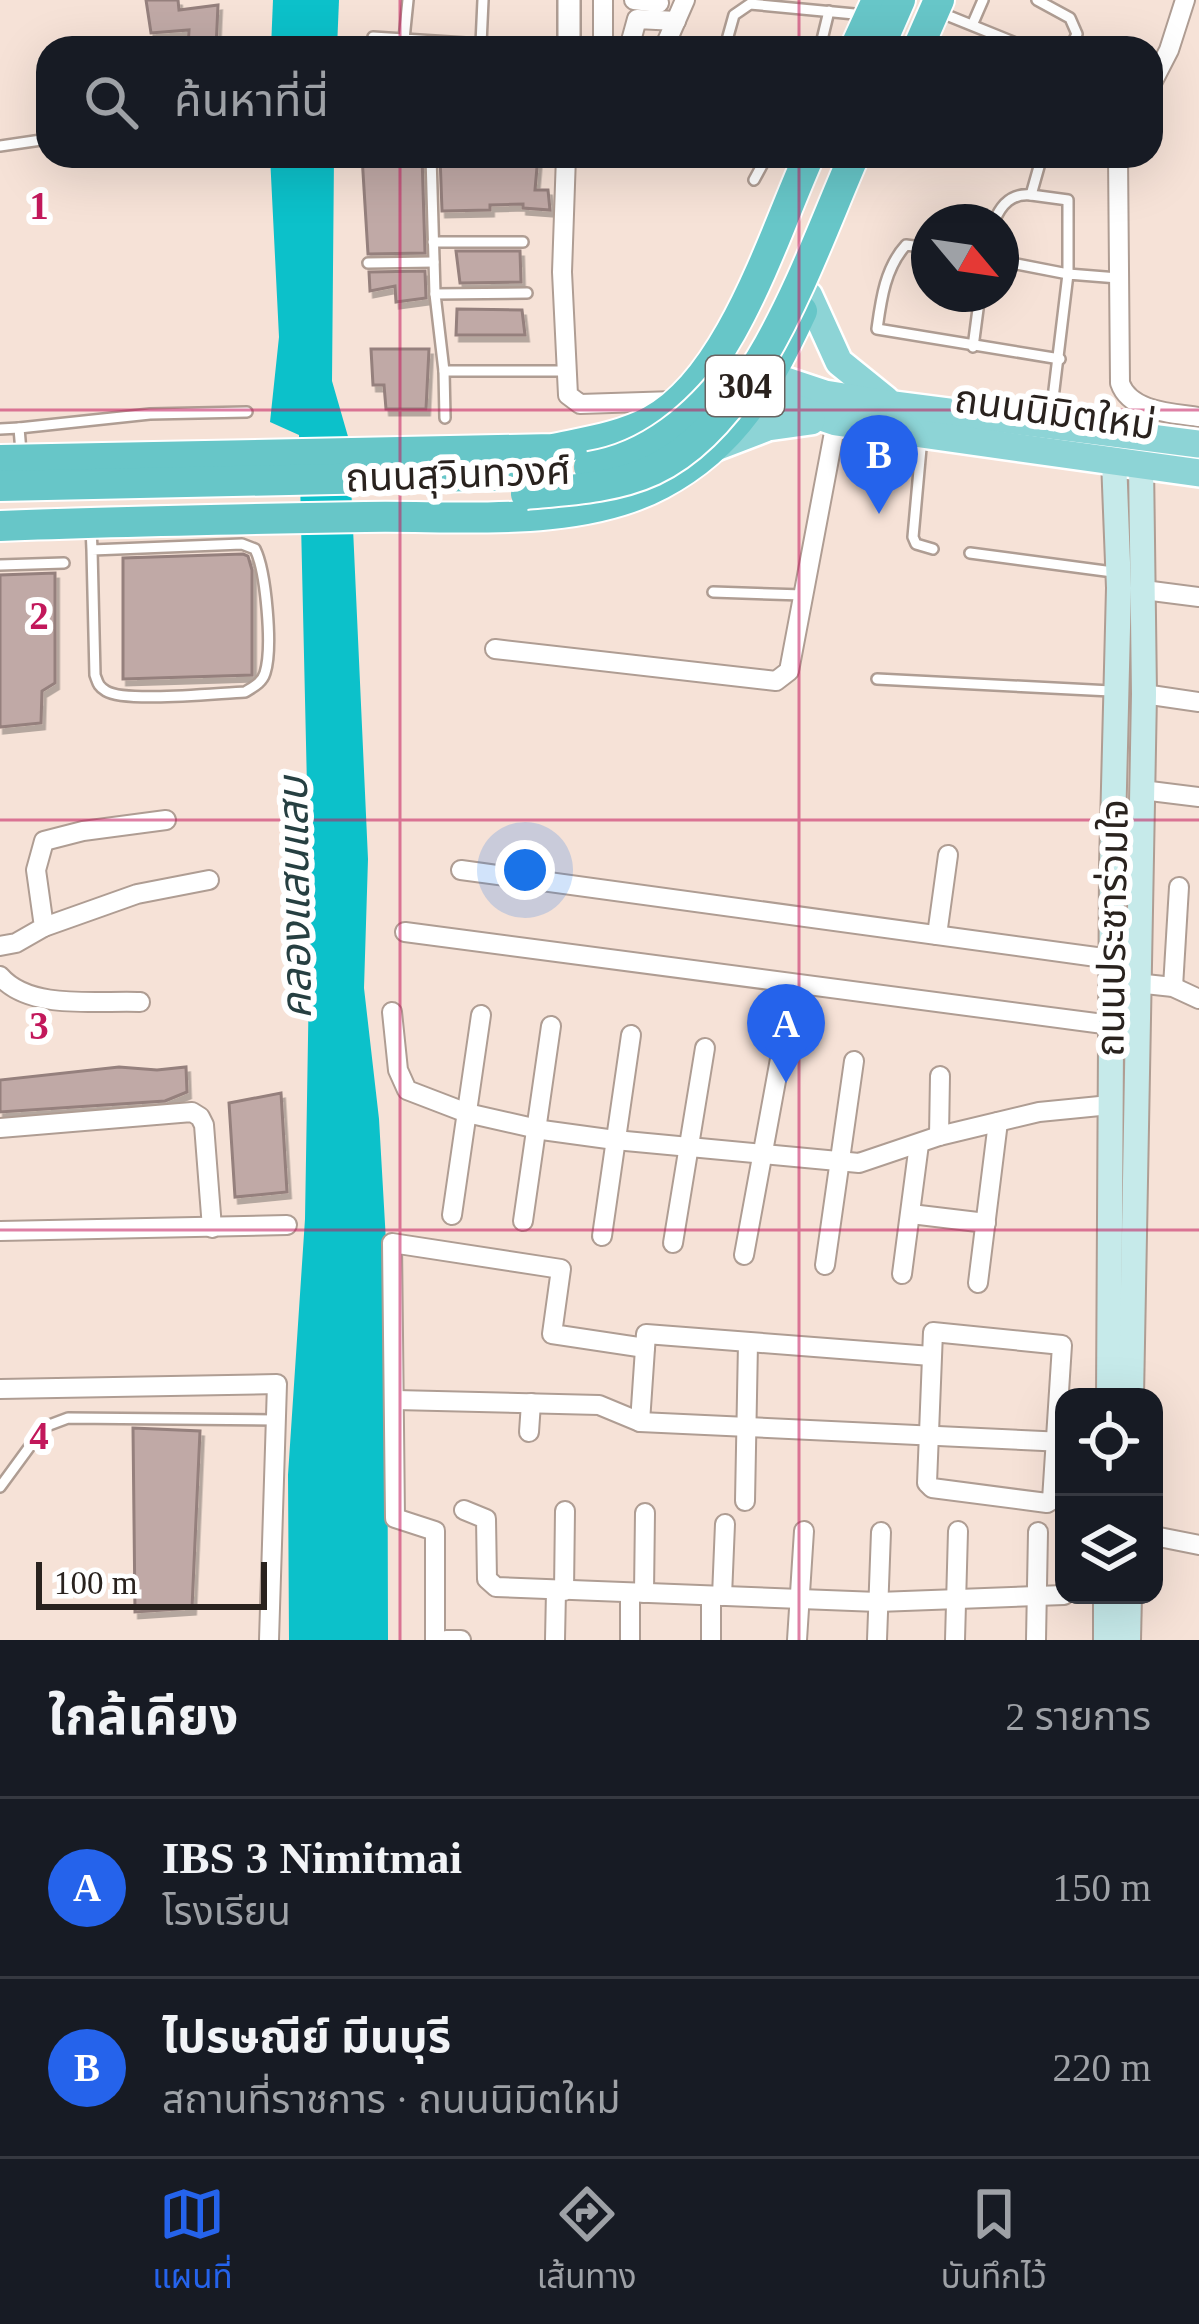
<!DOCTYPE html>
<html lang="th">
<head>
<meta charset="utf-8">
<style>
	:root { --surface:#171b24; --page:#20242c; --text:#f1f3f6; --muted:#9ea1a6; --line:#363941; --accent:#2563eb }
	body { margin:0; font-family:"Times New Roman","Noto Sans Thai",serif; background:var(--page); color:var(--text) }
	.controls { position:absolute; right:36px; bottom:36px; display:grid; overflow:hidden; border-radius:24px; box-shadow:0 12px 48px #0002 }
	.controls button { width:108px; height:108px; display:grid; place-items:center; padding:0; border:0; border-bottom:3px solid var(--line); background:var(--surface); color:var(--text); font:60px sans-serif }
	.compass { position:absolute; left:911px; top:204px; width:108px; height:108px; border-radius:50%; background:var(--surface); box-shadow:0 12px 48px #0002; rotate:119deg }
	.scale { position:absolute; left:36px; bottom:30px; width:231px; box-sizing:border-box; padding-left:12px; border:6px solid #29221e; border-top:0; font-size:33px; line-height:42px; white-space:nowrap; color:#29221e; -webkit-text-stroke:9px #fff; paint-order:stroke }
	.you { position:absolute; left:525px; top:870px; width:42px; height:42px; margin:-30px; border:9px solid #fff; border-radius:50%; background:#1a73e8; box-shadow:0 0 0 18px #1a73e833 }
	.badge { display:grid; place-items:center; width:78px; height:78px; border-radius:50%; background:var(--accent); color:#fff; font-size:39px; font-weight:700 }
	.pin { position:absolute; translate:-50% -99px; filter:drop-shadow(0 3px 6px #0008) }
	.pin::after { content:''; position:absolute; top:63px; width:42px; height:36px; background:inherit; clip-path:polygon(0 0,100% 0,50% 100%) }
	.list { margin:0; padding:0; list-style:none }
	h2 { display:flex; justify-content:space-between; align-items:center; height:156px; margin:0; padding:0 48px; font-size:51px }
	h2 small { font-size:39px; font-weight:400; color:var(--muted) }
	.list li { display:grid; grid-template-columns:78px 1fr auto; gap:36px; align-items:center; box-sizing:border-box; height:180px; padding:0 48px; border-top:3px solid var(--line) }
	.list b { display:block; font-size:45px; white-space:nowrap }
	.list p { margin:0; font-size:39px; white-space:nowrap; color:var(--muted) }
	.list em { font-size:39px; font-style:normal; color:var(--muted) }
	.icon { flex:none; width:66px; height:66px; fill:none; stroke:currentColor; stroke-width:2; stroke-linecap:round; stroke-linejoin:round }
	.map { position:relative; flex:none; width:1199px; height:1640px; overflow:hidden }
	.search { position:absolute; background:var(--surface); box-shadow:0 12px 48px #0002; left:36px; right:36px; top:36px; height:132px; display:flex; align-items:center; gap:30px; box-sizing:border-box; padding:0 42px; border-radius:36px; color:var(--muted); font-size:45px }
	.sheet { height:516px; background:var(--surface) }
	nav { display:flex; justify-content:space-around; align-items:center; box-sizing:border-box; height:168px; border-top:3px solid var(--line); background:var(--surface); font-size:33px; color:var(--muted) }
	nav a { display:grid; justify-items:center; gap:6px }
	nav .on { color:var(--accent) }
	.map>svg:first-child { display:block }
</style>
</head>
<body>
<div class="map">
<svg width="1199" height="1640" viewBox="0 0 1199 1640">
	<defs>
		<filter id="shadow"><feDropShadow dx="3.5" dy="6" stdDeviation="0" flood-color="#0004"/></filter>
	</defs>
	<rect width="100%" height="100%" fill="#f6e2d7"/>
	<!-- water -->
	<g fill="#0cc1ca">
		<path d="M 273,0 L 339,0 L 337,48 L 271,48 Z"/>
		<path d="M 270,156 L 334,156 L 332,381 L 349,440 L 368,859 L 364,988 L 379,1119 L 387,1259 L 388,1640 L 289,1640 L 288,1475 L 305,1219 L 310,919 L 299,435 L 270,422 L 279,337 Z"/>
	</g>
	<!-- building -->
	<g fill="#c0a9a6" stroke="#95807d" stroke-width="3" filter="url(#shadow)">
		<path d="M 146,0 L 178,0 L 179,10 L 218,5 L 216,48 L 188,48 L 189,30 L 151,33 Z"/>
		<path d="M 362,156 L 422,156 L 425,253 L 368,254 Z"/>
		<path d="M 440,156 L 538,156 L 535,190 L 548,190 L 550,210 L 523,208 L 523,204 L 490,205 L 490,210 L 442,211 Z"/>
		<path d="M 456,251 L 520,251 L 521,282 L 460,283 Z"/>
		<path d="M 425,271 L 426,298 L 396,302 L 395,286 L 370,291 L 369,272 Z"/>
		<path d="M 457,309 L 522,310 L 525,335 L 456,335 Z"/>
		<path d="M 371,349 L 429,349 L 426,409 L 386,409 L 384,385 L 373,385 Z"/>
		<path d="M 243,554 L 248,556 L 252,570 L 252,675 L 123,679 L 123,558 Z"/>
		<path d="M 55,573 L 55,683 L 42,691 L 41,723 L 0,727 L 0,575 Z"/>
		<path d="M 119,1067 L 157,1070 L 186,1067 L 187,1092 L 165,1101 L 0,1112 L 0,1080 Z"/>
		<path d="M 281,1093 L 287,1192 L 235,1197 L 229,1103 Z"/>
		<path d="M 133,1428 L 200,1431 L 192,1608 L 135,1612 Z"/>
	</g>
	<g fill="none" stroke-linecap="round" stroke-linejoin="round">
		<defs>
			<g id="service">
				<path d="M 408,0 L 404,39 L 481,44"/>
				<path d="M 483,0 L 481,44 L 569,47"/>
				<path d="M 1037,0 L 1070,18 L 1077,34 L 1070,48"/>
				<path d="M 939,12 L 1028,48"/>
				<path d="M 973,23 L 983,0"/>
				<path d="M 373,37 L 404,39"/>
				<path d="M 733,48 L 727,40 L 734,15 L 750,4 L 865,15"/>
				<path d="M 820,48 L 829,11"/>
				<path d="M 0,146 L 48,139"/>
				<path d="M 431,156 L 435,294"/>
				<path d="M 754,180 L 767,156"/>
				<path d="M 994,222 C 1001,204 1012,193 1031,195 L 1042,156"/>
				<path d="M 433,242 L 523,242"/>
				<path d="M 929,248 L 906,245 C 885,268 881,300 877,329 L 1060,359"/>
				<path d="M 1001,261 L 1068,274 L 1068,200 L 1031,195"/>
				<path d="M 368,263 L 434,262"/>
				<path d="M 527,293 L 435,294 L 444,371 L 565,371"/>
				<path d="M 973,347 L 980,294"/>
				<path d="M 444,371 L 445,418"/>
				<path d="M 1050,423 L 1068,274 L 1118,278"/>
				<path d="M 19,428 L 150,414 L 247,412"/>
				<path d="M 0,429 L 19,428 L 21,452"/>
				<path d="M 922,437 L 913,537 L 916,544 L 933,549"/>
				<path d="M 91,528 L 92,550 L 95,675 C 98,683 98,686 106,691 C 125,703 218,693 245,692 C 253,687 262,683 265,673 C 273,648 266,571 255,549 L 242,544 L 92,550"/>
				<path d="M 970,553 L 1113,572"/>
				<path d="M 0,565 L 64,563"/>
				<path d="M 713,592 L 803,595"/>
				<path d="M 877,679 L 1111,691"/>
				<path d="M 0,1487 L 44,1427 L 68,1418 L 275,1420"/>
			</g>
			<g id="minor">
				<path d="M 603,0 L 603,44 L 606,48"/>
				<path d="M 634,0 L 659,3"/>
				<path d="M 629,48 L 637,19 L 676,21"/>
				<path d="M 664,48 L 685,0"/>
				<path d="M 1151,85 L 1169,50 L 1185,0"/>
				<path d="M 566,156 L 562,272 L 568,395 L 580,404 L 675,401"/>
				<path d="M 1118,156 L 1120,383 C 1130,412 1172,413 1199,417"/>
				<path d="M 1144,590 L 1199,597"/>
				<path d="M 495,649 L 776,681 L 789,671 L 836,422"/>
				<path d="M 1144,694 L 1199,702"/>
				<path d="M 1142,790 L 1199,797"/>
				<path d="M 461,870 L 1111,959"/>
				<path d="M 44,927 L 137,894 L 209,880"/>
				<path d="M 405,932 L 1111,1025"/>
				<path d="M 937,935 L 948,855"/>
				<path d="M 0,946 L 16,943 L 44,927 L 36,870 L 44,841 L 83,831 L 166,820"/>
				<path d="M 0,976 C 30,1011 99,1000 140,1002"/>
				<path d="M 1136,983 L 1173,987 L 1199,999"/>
				<path d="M 1173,987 L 1179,887"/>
				<path d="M 392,1012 L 398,1070 L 407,1090 L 467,1113 L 542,1130 L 615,1140 L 859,1163 L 939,1136 L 1039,1112 L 1110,1105"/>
				<path d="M 0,1128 L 192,1112 L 200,1117 L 204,1125 L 212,1228"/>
				<path d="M 939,1136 L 940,1076"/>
				<path d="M 911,1214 L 986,1223"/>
				<path d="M 452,1215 L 481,1015"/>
				<path d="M 523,1221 L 551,1026"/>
				<path d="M 0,1231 L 287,1225"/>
				<path d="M 602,1236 L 631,1035"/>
				<path d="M 673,1243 L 705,1048"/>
				<path d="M 744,1255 L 780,1059"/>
				<path d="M 825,1265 L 854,1061"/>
				<path d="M 902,1274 L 919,1144"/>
				<path d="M 978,1283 L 998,1122"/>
				<path d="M 933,1332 L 1062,1345 L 1052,1500 L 1047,1503 L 932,1488 L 927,1483 Z"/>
				<path d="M 0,1389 L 277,1384 L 269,1640"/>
				<path d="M 396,1400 L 599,1405 L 640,1422 L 1064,1442"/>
				<path d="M 640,1422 L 646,1334 L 931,1356"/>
				<path d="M 529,1432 L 531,1403"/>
				<path d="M 745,1501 L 748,1343"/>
				<path d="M 464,1510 L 486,1519 L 487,1579 L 496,1587 L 878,1602 L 1064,1595"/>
				<path d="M 1154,1536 L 1199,1545"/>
				<path d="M 564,1591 L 565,1511"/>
				<path d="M 630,1593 L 630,1640"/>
				<path d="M 644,1593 L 645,1513"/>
				<path d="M 711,1596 L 711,1640"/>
				<path d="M 722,1596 L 725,1524"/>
				<path d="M 435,1640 L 435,1531 L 395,1518 L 392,1243 L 561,1269 L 552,1334 L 645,1348"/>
				<path d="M 446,1640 L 461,1640"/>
				<path d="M 555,1640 L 556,1591"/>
				<path d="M 797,1640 L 804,1531"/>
				<path d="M 877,1640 L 881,1532"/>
				<path d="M 955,1640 L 958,1531"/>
				<path d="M 1036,1640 L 1038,1532"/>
			</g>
			<path id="tertiary" d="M 569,0 L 569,48"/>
			<g id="secondary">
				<path d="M 1109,1397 L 1112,866 L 1119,588 L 1114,460"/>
				<path d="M 1131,1397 L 1144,694 L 1141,464"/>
				<path d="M 1106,1595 L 1106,1640"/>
				<path d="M 1128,1640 L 1129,1595"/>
			</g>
			<g id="primary">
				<path d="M 809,296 L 839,362 L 886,400"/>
				<path d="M 771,376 L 825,394 L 894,405 L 1199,444"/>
				<path d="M 760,396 L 836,422 L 1199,473"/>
				<path d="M 716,447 L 768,427 L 811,421"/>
			</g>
			<g id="trunk">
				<path d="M 855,48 L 877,0"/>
				<path d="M 879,48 L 900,0"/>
				<path d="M 918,48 L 939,0"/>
				<path d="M 0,460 L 553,449 C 586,442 621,437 651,421 C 730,379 773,236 809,156"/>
				<path d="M 0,486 L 523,475"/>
				<path d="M 0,526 C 122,521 243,519 365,517 C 458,515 577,529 661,484 C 736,444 767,385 802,311"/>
			</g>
		</defs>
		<!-- service casing -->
		<use href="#service" stroke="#af9d93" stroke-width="14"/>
		<!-- minor casing -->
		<use href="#minor" stroke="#af9d93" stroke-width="22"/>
		<!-- tertiary casing -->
		<use href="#tertiary" stroke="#af9d93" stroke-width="26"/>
		<!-- secondary casing -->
		<use href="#secondary" stroke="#af9d93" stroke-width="28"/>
		<!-- primary casing -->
		<use href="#primary" stroke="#fff" stroke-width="32"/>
		<!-- trunk casing -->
		<use href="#trunk" stroke="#fff" stroke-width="34"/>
		<!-- service -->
		<use href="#service" stroke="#fff" stroke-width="9"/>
		<!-- minor -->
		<use href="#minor" stroke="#fff" stroke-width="18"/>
		<!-- tertiary -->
		<use href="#tertiary" stroke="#fff" stroke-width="21"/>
		<!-- secondary -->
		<use href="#secondary" stroke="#c6eaea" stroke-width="24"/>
		<!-- primary -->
		<use href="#primary" stroke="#8dd4d6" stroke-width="27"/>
		<!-- trunk -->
		<use href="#trunk" stroke="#67c6c8" stroke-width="30"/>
		<defs>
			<g id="trunk-bridge">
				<path d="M 589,467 C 649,458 698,416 733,369"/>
				<path d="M 526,494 C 569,490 614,488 653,470 C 757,421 810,256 854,156"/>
			</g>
		</defs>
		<!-- trunk-bridge casing -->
		<use href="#trunk-bridge" stroke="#fff" stroke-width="34" stroke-linecap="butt"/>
		<!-- trunk-bridge -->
		<use href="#trunk-bridge" stroke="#67c6c8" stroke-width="30"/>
	</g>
	<!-- grid -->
	<path fill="none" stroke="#c2185b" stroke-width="3" stroke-opacity="0.55" d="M 400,0 L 400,48M 799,0 L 799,48M 400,156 L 400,1640M 799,156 L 799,1640M 0,410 L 1199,410M 0,820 L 1199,820M 0,1230 L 1199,1230"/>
	<g text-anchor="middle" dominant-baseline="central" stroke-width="12" stroke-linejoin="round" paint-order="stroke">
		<!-- shield labels -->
		<rect fill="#fff" stroke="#696462" stroke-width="3" x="706" y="356" width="78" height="60" rx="9"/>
		<g font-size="36" font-weight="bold" fill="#29221e">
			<text x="745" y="386">304</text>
		</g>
		<!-- street labels -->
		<g font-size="39" fill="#29221e" stroke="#fff">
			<text transform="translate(1055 412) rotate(8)">ถนนนิมิตใหม่</text>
			<text transform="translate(458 474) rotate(-2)">ถนนสุวินทวงศ์</text>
			<text transform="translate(1112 928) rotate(-89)">ถนนประชาร่วมใจ</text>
		</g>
		<!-- water labels -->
		<g font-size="42" font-style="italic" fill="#263f41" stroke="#fff">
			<text transform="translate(295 898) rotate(-91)">คลองแสนแสบ</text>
		</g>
	</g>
	<g font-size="39" text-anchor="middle" font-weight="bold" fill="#c2185b" stroke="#fff" stroke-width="12" stroke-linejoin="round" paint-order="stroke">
		<text x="39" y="219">1</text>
		<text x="39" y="629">2</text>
		<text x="39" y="1039">3</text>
		<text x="39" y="1449">4</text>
	</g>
</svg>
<div class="controls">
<button><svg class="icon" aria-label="locate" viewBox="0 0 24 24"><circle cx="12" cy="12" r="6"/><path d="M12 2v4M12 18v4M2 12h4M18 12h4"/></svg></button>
<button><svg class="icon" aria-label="layers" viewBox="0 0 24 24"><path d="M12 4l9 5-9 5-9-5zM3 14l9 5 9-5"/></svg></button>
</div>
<svg class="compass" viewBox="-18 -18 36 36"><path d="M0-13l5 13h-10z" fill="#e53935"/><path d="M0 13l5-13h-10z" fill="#9ea1a6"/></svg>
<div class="scale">100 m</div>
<div class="you"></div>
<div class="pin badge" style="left:786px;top:1083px">A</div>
<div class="pin badge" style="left:879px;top:514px">B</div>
<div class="search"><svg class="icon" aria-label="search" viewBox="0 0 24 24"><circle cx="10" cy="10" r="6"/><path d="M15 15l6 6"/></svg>ค้นหาที่นี่</div>
</div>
<section class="sheet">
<h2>ใกล้เคียง<small>2 รายการ</small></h2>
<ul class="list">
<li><span class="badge">A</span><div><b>IBS 3 Nimitmai</b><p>โรงเรียน</p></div><em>150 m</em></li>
<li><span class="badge">B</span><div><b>ไปรษณีย์ มีนบุรี</b><p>สถานที่ราชการ · ถนนนิมิตใหม่</p></div><em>220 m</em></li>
</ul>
</section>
<nav>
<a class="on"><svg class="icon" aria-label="map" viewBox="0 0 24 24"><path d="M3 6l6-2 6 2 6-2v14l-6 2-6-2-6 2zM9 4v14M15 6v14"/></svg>แผนที่</a>
<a><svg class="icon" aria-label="directions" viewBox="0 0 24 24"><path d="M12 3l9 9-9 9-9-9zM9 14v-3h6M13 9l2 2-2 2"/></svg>เส้นทาง</a>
<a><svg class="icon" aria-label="saved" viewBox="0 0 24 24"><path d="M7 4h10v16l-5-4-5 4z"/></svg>บันทึกไว้</a>
</nav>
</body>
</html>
